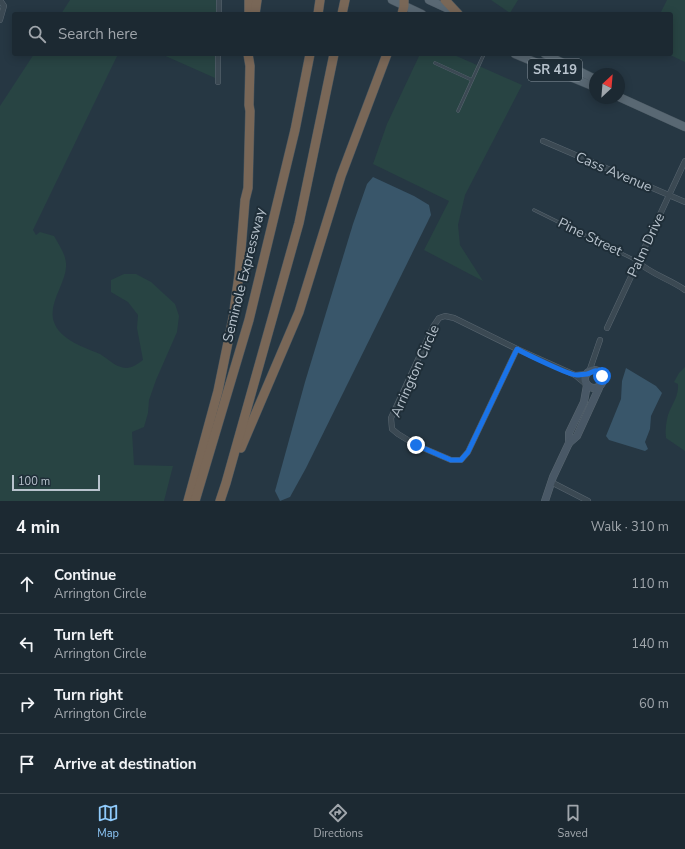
<!DOCTYPE html>
<html lang="en">
<head>
<meta charset="utf-8">
<style>
	:root { --surface:#1c2932; --page:#25313a; --text:#f1f3f6; --muted:#a0a6ac; --line:#3a454d; --accent:#8fcafb }
	body { margin:0; font-family:"Nunito Sans",sans-serif; background:var(--page); color:var(--text) }
	.compass { position:absolute; left:589px; top:68px; width:36px; height:36px; border-radius:50%; background:var(--surface); box-shadow:0 2px 10px #0003; rotate:26deg }
	.scale { position:absolute; left:12px; bottom:10px; width:88px; box-sizing:border-box; padding-left:4px; border:2px solid #b8c3cd; border-top:0; font-size:11px; line-height:14px; white-space:nowrap; color:#b8c3cd; -webkit-text-stroke:3px #1f2e38; paint-order:stroke }
	.stop { position:absolute; width:12px; height:12px; margin:-9px; border:3px solid #1a73e8; border-radius:50%; background:#fff }
	.stop.end { background:#1a73e8; border-color:#fff; box-shadow:0 1px 4px #0008 }
	.list { margin:0; padding:0; list-style:none }
	h2 { display:flex; justify-content:space-between; align-items:center; height:52px; margin:0; padding:0 16px; font-size:17px }
	h2 small { font-size:13px; font-weight:400; color:var(--muted) }
	.list li { display:grid; grid-template-columns:26px 1fr auto; gap:12px; align-items:center; box-sizing:border-box; height:60px; padding:0 16px; border-top:1px solid var(--line) }
	.list b { display:block; font-size:15px; white-space:nowrap }
	.list p { margin:0; font-size:13px; white-space:nowrap; color:var(--muted) }
	.list em { font-size:13px; font-style:normal; color:var(--muted) }
	.icon { flex:none; width:22px; height:22px; fill:none; stroke:currentColor; stroke-width:2; stroke-linecap:round; stroke-linejoin:round }
	.map { position:relative; flex:none; width:685px; height:501px; overflow:hidden }
	.search { position:absolute; background:var(--surface); box-shadow:0 2px 10px #0003; left:12px; right:12px; top:12px; height:44px; display:flex; align-items:center; gap:10px; box-sizing:border-box; padding:0 14px; border-radius:4px; color:var(--muted); font-size:15px }
	.sheet { height:292px; background:var(--surface) }
	nav { display:flex; justify-content:space-around; align-items:center; box-sizing:border-box; height:56px; border-top:1px solid var(--line); background:var(--surface); font-size:11px; color:var(--muted) }
	nav a { display:grid; justify-items:center; gap:2px }
	nav .on { color:var(--accent) }
	.map>svg:first-child { display:block }
</style>
</head>
<body>
<div class="map">
<svg width="685" height="501" viewBox="0 0 685 501">
	<rect width="100%" height="100%" fill="#263743"/>
	<!-- green -->
	<g fill="#284443">
		<path d="M 70,0 L 216,0 L 216,14 L 61,14 Z"/>
		<path d="M 491,0 L 518,0 L 510,13 Z"/>
		<path d="M 667,0 L 685,0 L 685,62 L 668,54 L 671,54 L 671,14 L 660,14 Z"/>
		<path d="M 34,54 L 118,54 L 33,230 L 36,235 L 40,232 L 54,236 C 59,245 65,253 66,263 C 68,281 47,303 54,322 C 59,339 85,348 100,354 C 107,358 113,365 121,367 C 130,370 136,365 143,360 L 137,328 L 138,315 L 128,302 L 111,292 L 111,280 L 124,274 L 136,274 L 151,282 L 175,304 L 179,316 L 177,332 L 156,380 L 149,400 L 148,413 L 144,427 L 132,432 L 134,465 L 173,466 L 164,501 L 0,501 L 0,106 Z"/>
		<path d="M 161,54 L 215,54 L 215,78 Z"/>
		<path d="M 420,54 L 452,54 L 522,85 L 465,195 L 458,225 L 460,245 L 483,281 L 424,250 L 449,201 L 373,164 L 387,124 Z"/>
		<path d="M 685,367 L 685,451 L 666,438 C 665,430 666,423 668,415 C 672,404 679,396 678,384 L 674,382 L 679,373 Z"/>
	</g>
	<!-- water -->
	<g fill="#39566a">
		<path d="M 373,177 L 414,196 L 429,205 L 431,215 L 306,468 L 290,497 L 280,501 L 275,491 L 305,382 L 353,224 L 367,184 Z"/>
		<path d="M 626,368 L 656,386 L 662,393 L 651,416 L 650,429 L 645,442 L 648,449 L 645,451 L 609,440 L 606,436 L 621,399 L 622,381 Z"/>
	</g>
	<g fill="none" stroke-linecap="round" stroke-linejoin="round">
		<defs>
			<g id="lane">
				<path d="M 435,63 L 472,80"/>
				<path d="M 458,111 L 484,54"/>
				<path d="M 534,210 L 637,261"/>
			</g>
			<g id="street">
				<path d="M 0,0 L 4,6 L 0,20"/>
				<path d="M 219,14 L 219,0"/>
				<path d="M 218,82 L 218,54"/>
				<path d="M 543,141 L 685,202"/>
				<path d="M 637,261 C 650,274 670,279 685,290"/>
				<path d="M 445,316 L 454,318 L 517,349 L 468,452 L 461,460 L 451,460 L 416,445 L 398,434 L 392,429 L 391,418 L 433,327 L 439,318 Z"/>
				<path d="M 607,328 L 685,161"/>
				<path d="M 517,349 L 575,375 L 587,385"/>
				<path d="M 589,372 L 600,340"/>
				<path d="M 575,375 L 587,374"/>
				<path d="M 551,482 L 588,501"/>
			</g>
			<g id="secondary">
				<circle cx="594" cy="379" r="9"/>
				<path d="M 569,443 L 569,433 L 584,402 L 587,385"/>
				<path d="M 545,501 L 553,477 L 569,443 L 577,436 L 599,388"/>
			</g>
			<g id="primary">
				<path d="M 392,0 L 422,14"/>
				<path d="M 429,0 L 455,12"/>
				<path d="M 515,54 L 595,87"/>
				<path d="M 545,54 L 595,79"/>
				<path d="M 619,97 L 685,127"/>
			</g>
			<g id="highway">
				<path d="M 445,0 L 458,14"/>
				<path d="M 249,14 L 249,0"/>
				<path d="M 255,14 L 257,0"/>
				<path d="M 318,14 L 320,0"/>
				<path d="M 342,14 L 345,0"/>
				<path d="M 402,14 L 404,6 L 404,0"/>
				<path d="M 241,448 L 299,312 L 341,176 L 387,54"/>
				<path d="M 188,501 L 218,391 L 233,318 L 239,275 L 245,200 L 248,188 L 250,111 L 249,105 L 250,66 L 248,54"/>
				<path d="M 195,501 L 249,320 L 295,130 L 310,54"/>
				<path d="M 220,501 L 226,483 L 299,223 L 334,54"/>
			</g>
		</defs>
		<!-- lane casing -->
		<use href="#lane" stroke="#596670" stroke-width="3.5"/>
		<!-- street casing -->
		<use href="#street" stroke="#596670" stroke-width="6"/>
		<!-- secondary casing -->
		<use href="#secondary" stroke="#596670" stroke-width="8"/>
		<!-- primary casing -->
		<use href="#primary" stroke="#44525c" stroke-width="9"/>
		<!-- highway casing -->
		<use href="#highway" stroke="#45535d" stroke-width="10"/>
		<!-- lane -->
		<use href="#lane" stroke="#3b4953" stroke-width="2.5"/>
		<!-- street -->
		<use href="#street" stroke="#3b4953" stroke-width="5"/>
		<!-- secondary -->
		<use href="#secondary" stroke="#495866" stroke-width="7"/>
		<!-- primary -->
		<use href="#primary" stroke="#596873" stroke-width="8"/>
		<!-- highway -->
		<use href="#highway" stroke="#796757" stroke-width="9"/>
	</g>
	<g fill="none" stroke-linecap="round" stroke-linejoin="round">
		<!-- route -->
		<path stroke="#1a73e8" stroke-width="5" d="M 416,445 L 451,460 L 461,460 L 468,452 L 517,349 C 526,354 571,376 577,375 C 580,375 584,374 587,374 C 594,372 596,367 602,376"/>
	</g>
	<g text-anchor="middle" dominant-baseline="central" stroke-width="4" stroke-linejoin="round" paint-order="stroke">
		<!-- shield labels -->
		<rect fill="#1f2e38" stroke="#8a96a0" stroke-width="1" x="528" y="59" width="54" height="22" rx="3"/>
		<g font-size="13" font-weight="bold" fill="#b8c3cd">
			<text x="555" y="70">SR 419</text>
		</g>
		<!-- street labels -->
		<g font-size="14" fill="#b8c3cd" stroke="#1f2e38">
			<text transform="translate(614 172) rotate(23)">Cass Avenue</text>
			<text transform="translate(590 237) rotate(26)">Pine Street</text>
			<text transform="translate(646 245) rotate(-65)">Palm Drive</text>
			<text transform="translate(244 275) rotate(-76)">Seminole Expressway</text>
			<text transform="translate(415 371) rotate(-66)">Arrington Circle</text>
		</g>
	</g>
</svg>
<svg class="compass" viewBox="-18 -18 36 36"><path d="M0-13l5 13h-10z" fill="#e53935"/><path d="M0 13l5-13h-10z" fill="#a0a6ac"/></svg>
<div class="scale">100 m</div>
<div class="stop" style="left:602px;top:376px"></div>
<div class="stop end" style="left:416px;top:445px"></div>
<div class="search"><svg class="icon" aria-label="search" viewBox="0 0 24 24"><circle cx="10" cy="10" r="6"/><path d="M15 15l6 6"/></svg>Search here</div>
</div>
<section class="sheet">
<h2>4 min<small>Walk · 310 m</small></h2>
<ul class="list">
<li><svg class="icon" aria-label="ahead" viewBox="0 0 24 24"><path d="M12 20V5M6 11l6-6 6 6"/></svg><div><b>Continue</b><p>Arrington Circle</p></div><em>110 m</em></li>
<li><svg class="icon" aria-label="left" viewBox="0 0 24 24"><path d="M17 20v-9H6M10 6l-5 5 5 5"/></svg><div><b>Turn left</b><p>Arrington Circle</p></div><em>140 m</em></li>
<li><svg class="icon" aria-label="right" viewBox="0 0 24 24"><path d="M7 20v-9h11M14 6l5 5-5 5"/></svg><div><b>Turn right</b><p>Arrington Circle</p></div><em>60 m</em></li>
<li><svg class="icon" aria-label="arrive" viewBox="0 0 24 24"><path d="M6 21V4h12l-3 4 3 4H6"/></svg><div><b>Arrive at destination</b></div></li>
</ul>
</section>
<nav>
<a class="on"><svg class="icon" aria-label="map" viewBox="0 0 24 24"><path d="M3 6l6-2 6 2 6-2v14l-6 2-6-2-6 2zM9 4v14M15 6v14"/></svg>Map</a>
<a><svg class="icon" aria-label="directions" viewBox="0 0 24 24"><path d="M12 3l9 9-9 9-9-9zM9 14v-3h6M13 9l2 2-2 2"/></svg>Directions</a>
<a><svg class="icon" aria-label="saved" viewBox="0 0 24 24"><path d="M7 4h10v16l-5-4-5 4z"/></svg>Saved</a>
</nav>
</body>
</html>
